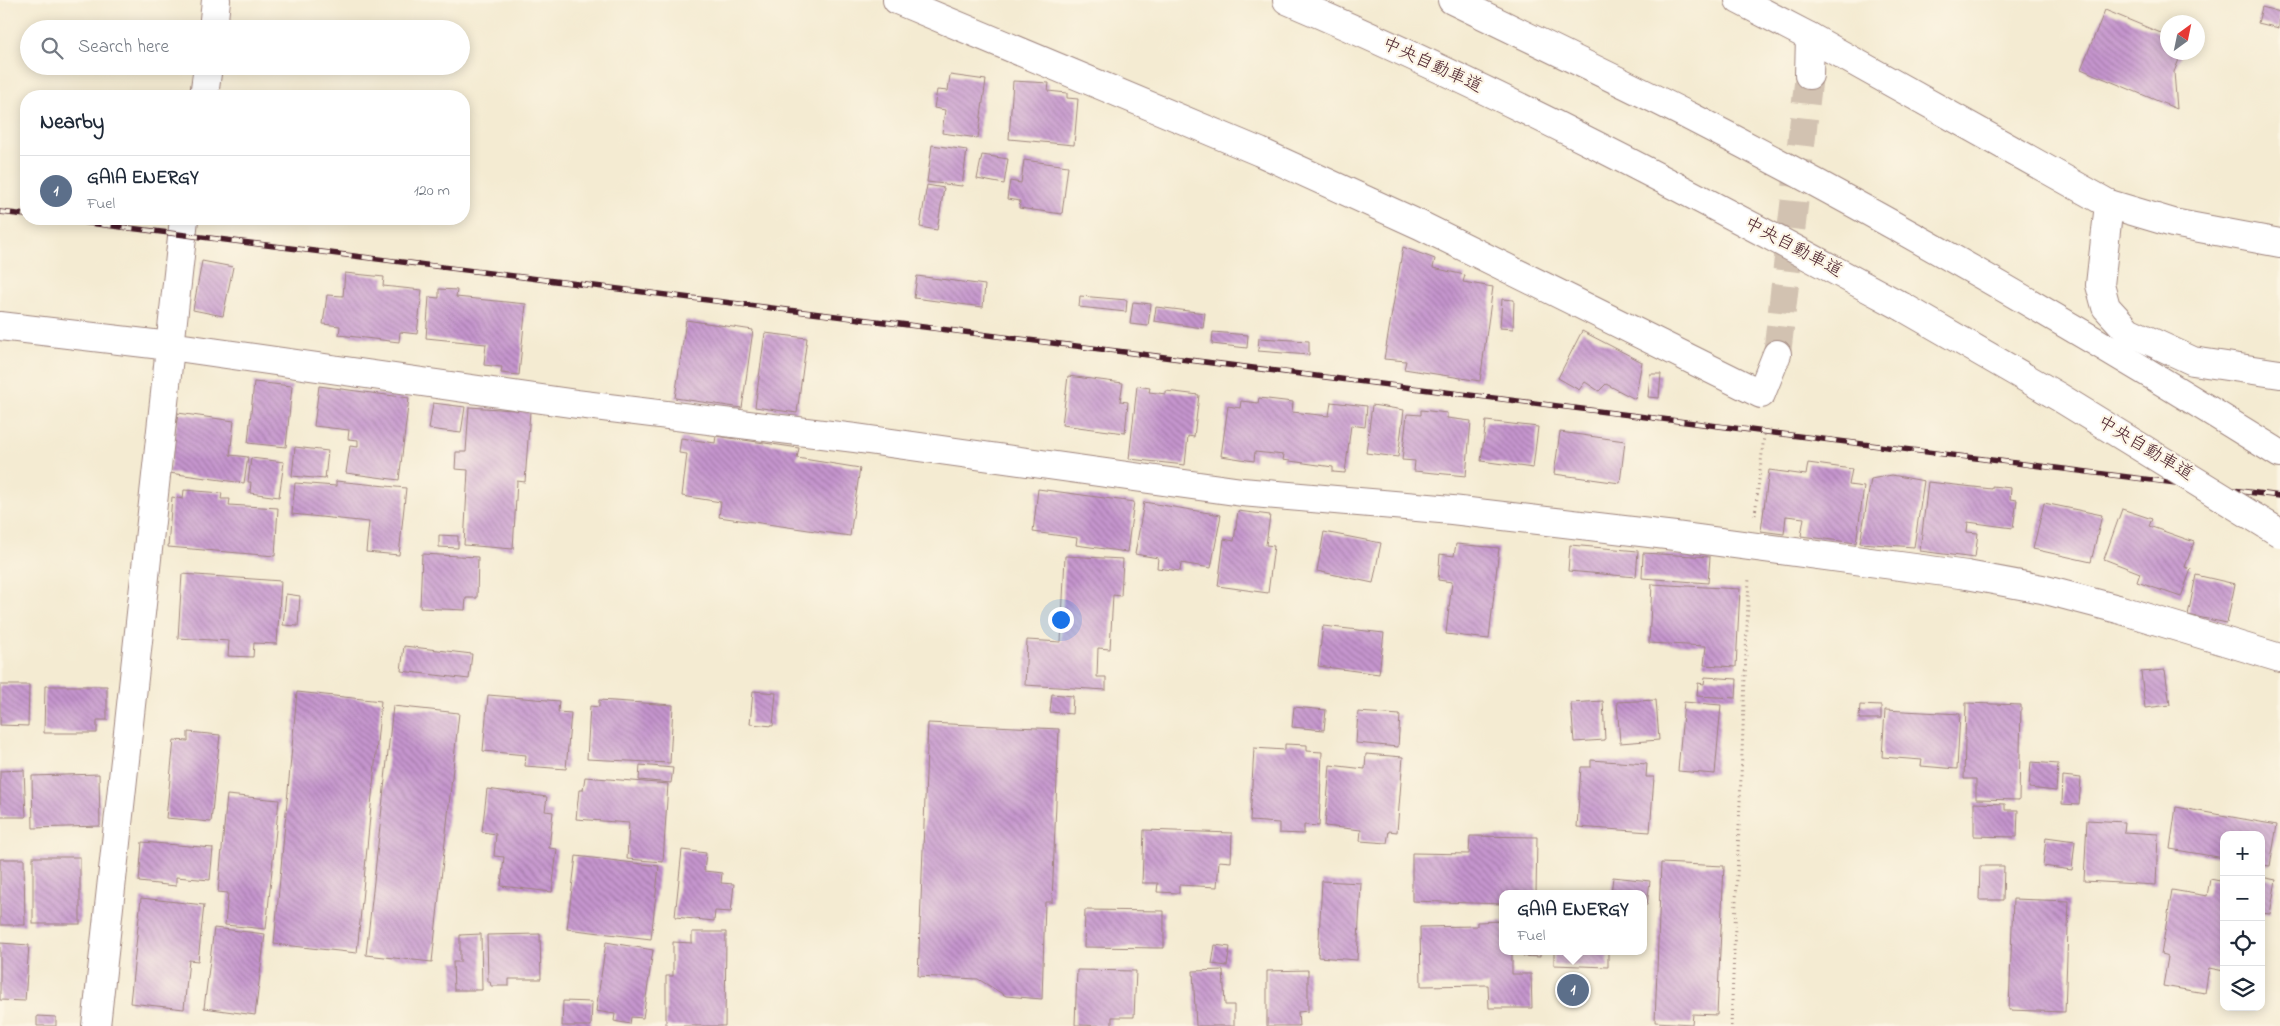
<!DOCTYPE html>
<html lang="en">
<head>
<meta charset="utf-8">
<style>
	:root { --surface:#fff; --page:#f6f6f7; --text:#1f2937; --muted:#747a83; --line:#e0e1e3; --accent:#1a73e8 }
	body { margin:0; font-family:"Indie Flower","Klee One",sans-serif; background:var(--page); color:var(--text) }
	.controls { position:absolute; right:15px; bottom:15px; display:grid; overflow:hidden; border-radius:10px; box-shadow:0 2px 12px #0003 }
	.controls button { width:45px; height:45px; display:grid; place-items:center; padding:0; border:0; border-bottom:1px solid var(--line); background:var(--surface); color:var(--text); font:25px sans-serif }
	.compass { position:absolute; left:2160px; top:15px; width:45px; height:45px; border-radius:50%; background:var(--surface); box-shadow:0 2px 12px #0003; rotate:33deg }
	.you { position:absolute; left:1060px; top:619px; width:18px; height:18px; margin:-12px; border:4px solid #fff; border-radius:50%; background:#1a73e8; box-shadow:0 0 0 8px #1a73e833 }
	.badge { display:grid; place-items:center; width:32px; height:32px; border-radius:50%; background:var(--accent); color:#fff; font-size:16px; font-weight:700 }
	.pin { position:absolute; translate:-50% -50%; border:2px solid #fff; box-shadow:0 1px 5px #0006 }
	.popup { position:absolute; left:1499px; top:890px; width:148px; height:65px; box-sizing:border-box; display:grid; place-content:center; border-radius:10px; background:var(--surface); filter:drop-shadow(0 1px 4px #0005); font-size:16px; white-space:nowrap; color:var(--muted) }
	.popup b { font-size:19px; color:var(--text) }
	.popup::after { content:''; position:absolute; left:50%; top:100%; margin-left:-10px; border:10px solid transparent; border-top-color:var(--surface) }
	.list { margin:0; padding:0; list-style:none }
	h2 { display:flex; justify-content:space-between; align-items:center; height:65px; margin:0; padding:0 20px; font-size:21px }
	h2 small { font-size:16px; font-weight:400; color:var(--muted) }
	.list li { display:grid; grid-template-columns:32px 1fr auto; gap:15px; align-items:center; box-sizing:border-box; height:70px; padding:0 20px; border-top:1px solid var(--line) }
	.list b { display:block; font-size:19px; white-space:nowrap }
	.list p { margin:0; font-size:16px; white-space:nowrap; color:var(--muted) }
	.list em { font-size:16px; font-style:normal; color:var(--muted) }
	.icon { flex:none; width:28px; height:28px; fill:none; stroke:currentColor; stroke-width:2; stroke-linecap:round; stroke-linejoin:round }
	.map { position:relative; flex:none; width:2280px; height:1026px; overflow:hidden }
	.search { position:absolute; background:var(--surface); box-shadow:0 2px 12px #0003; left:20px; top:20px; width:450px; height:55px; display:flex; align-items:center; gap:12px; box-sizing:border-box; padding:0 18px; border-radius:28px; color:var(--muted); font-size:19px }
	.panel { position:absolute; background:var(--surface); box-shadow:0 2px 12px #0003; left:20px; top:90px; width:450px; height:135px; border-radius:20px }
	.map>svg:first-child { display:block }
</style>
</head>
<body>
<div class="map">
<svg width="2280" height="1026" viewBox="0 0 2280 1026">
	<defs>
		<pattern id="building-back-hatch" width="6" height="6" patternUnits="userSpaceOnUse" patternTransform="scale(1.25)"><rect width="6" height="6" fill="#c595ce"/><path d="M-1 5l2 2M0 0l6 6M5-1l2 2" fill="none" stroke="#a279a7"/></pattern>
	</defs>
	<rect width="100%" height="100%" fill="#fcf5e5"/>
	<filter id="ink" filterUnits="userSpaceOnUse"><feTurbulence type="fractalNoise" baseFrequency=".02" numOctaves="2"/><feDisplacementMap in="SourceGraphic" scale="10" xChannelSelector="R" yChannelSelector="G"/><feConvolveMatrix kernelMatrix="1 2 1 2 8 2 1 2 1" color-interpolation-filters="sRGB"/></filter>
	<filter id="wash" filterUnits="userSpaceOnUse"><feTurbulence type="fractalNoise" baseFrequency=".0096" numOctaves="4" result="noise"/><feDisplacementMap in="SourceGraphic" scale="20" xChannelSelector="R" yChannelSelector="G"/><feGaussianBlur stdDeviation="1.12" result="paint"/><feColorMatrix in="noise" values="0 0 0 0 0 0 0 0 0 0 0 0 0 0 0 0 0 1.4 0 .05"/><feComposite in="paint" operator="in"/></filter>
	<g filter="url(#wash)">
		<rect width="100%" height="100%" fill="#f4ebd2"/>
		<g id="blocks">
			<!-- building -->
			<g fill="url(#building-back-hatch)">
				<path d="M 2262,7 L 2280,12 L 2279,28 L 2258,23 Z"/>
				<path d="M 2105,10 L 2168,36 L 2168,52 L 2182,52 L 2174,72 L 2177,109 L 2081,69 Z"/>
				<path d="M 950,75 L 986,80 L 978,138 L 942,133 L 945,110 L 934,108 L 937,90 L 948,91 Z"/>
				<path d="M 1013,81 L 1049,83 L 1048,91 L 1067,93 L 1067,98 L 1078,99 L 1074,145 L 1009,139 Z"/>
				<path d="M 932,145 L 967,150 L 962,186 L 927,182 Z"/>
				<path d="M 982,155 L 1008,159 L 1004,184 L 977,179 Z"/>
				<path d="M 1024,160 L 1068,166 L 1062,214 L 1019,208 L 1020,201 L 1007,199 L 1010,181 L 1021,183 Z"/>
				<path d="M 927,185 L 944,188 L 937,230 L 920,227 Z"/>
				<path d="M 1403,247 L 1435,259 L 1433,268 L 1465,275 L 1463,282 L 1493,287 L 1480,381 L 1404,369 L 1406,361 L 1384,359 Z"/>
				<path d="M 202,261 L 233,267 L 223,316 L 193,310 Z"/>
				<path d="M 345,273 L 384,277 L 383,286 L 422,290 L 417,334 L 400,332 L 399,342 L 339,335 L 340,326 L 323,324 L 327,295 L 343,296 Z"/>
				<path d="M 917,276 L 985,285 L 983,307 L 914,298 Z"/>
				<path d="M 439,289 L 457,290 L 456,297 L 526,304 L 519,375 L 501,373 L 502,367 L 484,365 L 486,344 L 426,338 L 429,297 L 439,298 Z"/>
				<path d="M 1080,296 L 1127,300 L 1126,312 L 1079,307 Z"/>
				<path d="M 1502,299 L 1514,300 L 1513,329 L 1500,328 Z"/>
				<path d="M 1133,302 L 1151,304 L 1148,326 L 1130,324 Z"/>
				<path d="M 1156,307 L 1205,313 L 1203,328 L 1154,321 Z"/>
				<path d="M 686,320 L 753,330 L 742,408 L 675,398 Z"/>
				<path d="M 1582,331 L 1642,362 L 1635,399 L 1606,384 L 1599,391 L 1585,382 L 1579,390 L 1558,378 Z"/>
				<path d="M 1213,332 L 1248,335 L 1247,348 L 1212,344 Z"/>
				<path d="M 765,333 L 807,338 L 797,413 L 755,407 Z"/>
				<path d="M 1259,338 L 1309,341 L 1309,355 L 1258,351 Z"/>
				<path d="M 1650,374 L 1661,374 L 1659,398 L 1648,397 Z"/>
				<path d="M 1068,376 L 1123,383 L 1120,401 L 1128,402 L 1125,433 L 1062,425 Z"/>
				<path d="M 254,382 L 292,386 L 286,447 L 248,443 Z"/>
				<path d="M 319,386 L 409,398 L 399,480 L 346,473 L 350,446 L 358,447 L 358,440 L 348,439 L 349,430 L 314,426 Z"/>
				<path d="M 1137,386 L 1150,388 L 1149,392 L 1166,394 L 1166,391 L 1199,395 L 1194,437 L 1188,436 L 1185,465 L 1129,459 Z"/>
				<path d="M 1259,398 L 1293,402 L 1292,412 L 1329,416 L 1331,402 L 1367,406 L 1365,427 L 1351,425 L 1345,473 L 1333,472 L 1333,467 L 1283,460 L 1284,455 L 1255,452 L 1254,461 L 1221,456 L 1228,406 L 1240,408 L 1241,401 L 1258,403 Z"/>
				<path d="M 433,403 L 465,407 L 461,433 L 429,429 Z"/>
				<path d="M 1372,405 L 1404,410 L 1398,457 L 1366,453 Z"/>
				<path d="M 469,407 L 530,411 L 525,482 L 517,481 L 513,549 L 464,545 L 468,470 L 455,469 L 456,452 L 466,452 Z"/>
				<path d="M 1421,410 L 1447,413 L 1447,418 L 1471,421 L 1466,476 L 1414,471 L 1415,461 L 1402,460 L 1407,414 L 1421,415 Z"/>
				<path d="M 178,413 L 234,421 L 230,455 L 248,457 L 244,483 L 169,473 Z"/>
				<path d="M 1486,421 L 1538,427 L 1533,468 L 1481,461 Z"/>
				<path d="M 1560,432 L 1625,441 L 1620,483 L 1554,474 Z"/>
				<path d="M 716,436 L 799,448 L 797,458 L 860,468 L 850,536 L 719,517 L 721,502 L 682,496 L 687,454 L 679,453 L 681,438 L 715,443 Z"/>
				<path d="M 295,447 L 328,451 L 325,479 L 292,476 Z"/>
				<path d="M 251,458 L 284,462 L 279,497 L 250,493 L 251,482 L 248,482 Z"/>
				<path d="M 1808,463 L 1852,469 L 1849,485 L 1864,487 L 1856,543 L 1801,536 L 1804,518 L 1786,516 L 1784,534 L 1761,531 L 1769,470 L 1806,475 Z"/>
				<path d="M 1892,475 L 1924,481 L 1914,547 L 1860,543 L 1871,479 Z"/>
				<path d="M 336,481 L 406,488 L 399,555 L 366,552 L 369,522 L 292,514 L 295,483 L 336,486 Z"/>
				<path d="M 1928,482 L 1992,489 L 1992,486 L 2011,488 L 2010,499 L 2017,500 L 2013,528 L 1968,522 L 1967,532 L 1978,533 L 1975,558 L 1920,551 Z"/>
				<path d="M 1038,489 L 1134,502 L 1127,552 L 1076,545 L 1077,538 L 1033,532 Z"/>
				<path d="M 184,490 L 222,493 L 221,499 L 230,499 L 229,505 L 278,508 L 275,556 L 168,547 L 172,497 L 183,499 Z"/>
				<path d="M 1144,502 L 1221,515 L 1211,568 L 1181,563 L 1180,571 L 1157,568 L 1158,558 L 1135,554 Z"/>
				<path d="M 2044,503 L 2102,515 L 2091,562 L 2033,549 Z"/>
				<path d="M 2122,509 L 2152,519 L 2149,526 L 2194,542 L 2185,567 L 2191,569 L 2181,597 L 2137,582 L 2140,573 L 2104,559 Z"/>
				<path d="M 1238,511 L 1270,515 L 1266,545 L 1274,546 L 1268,593 L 1218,586 L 1224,539 L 1234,541 Z"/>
				<path d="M 1324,532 L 1381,543 L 1373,583 L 1317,571 Z"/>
				<path d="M 439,535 L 458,536 L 458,548 L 439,547 Z"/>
				<path d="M 1456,544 L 1499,548 L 1489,639 L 1446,634 L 1452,582 L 1438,580 L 1440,554 L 1454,556 Z"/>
				<path d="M 1570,545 L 1638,551 L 1636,577 L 1568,571 Z"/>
				<path d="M 1643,553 L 1710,557 L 1708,583 L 1642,578 Z"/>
				<path d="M 422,554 L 478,557 L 477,598 L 466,598 L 465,610 L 420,608 Z"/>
				<path d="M 1065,556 L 1123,559 L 1121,596 L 1113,595 L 1110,649 L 1098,648 L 1097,677 L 1106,677 L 1106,690 L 1025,685 L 1027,640 L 1061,642 Z"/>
				<path d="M 182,574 L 281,581 L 277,644 L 254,643 L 253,657 L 228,656 L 229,641 L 178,638 Z"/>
				<path d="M 2196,575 L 2235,584 L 2227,623 L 2188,615 Z"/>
				<path d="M 1652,584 L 1740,589 L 1736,667 L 1704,665 L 1706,646 L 1649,643 Z"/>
				<path d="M 286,594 L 300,596 L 298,626 L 283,625 Z"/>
				<path d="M 1323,626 L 1384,633 L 1379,674 L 1318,666 Z"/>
				<path d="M 404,646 L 472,654 L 469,679 L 401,671 Z"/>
				<path d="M 2165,670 L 2170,705 L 2145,708 L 2141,672 Z"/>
				<path d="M 1705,677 L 1737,679 L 1736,698 L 1697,696 L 1698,683 L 1704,684 Z"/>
				<path d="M 0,685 L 29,685 L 28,726 L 0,725 Z"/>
				<path d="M 45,686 L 107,686 L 107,720 L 97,720 L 97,733 L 44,733 Z"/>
				<path d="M 753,691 L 776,693 L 773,726 L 750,724 Z"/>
				<path d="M 297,692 L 381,701 L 357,953 L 274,944 Z"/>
				<path d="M 1052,694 L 1073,696 L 1072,714 L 1050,712 Z"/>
				<path d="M 488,695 L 559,701 L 558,712 L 571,713 L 566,769 L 525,766 L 526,755 L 483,751 Z"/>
				<path d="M 599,700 L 673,705 L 670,763 L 587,759 L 590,706 L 599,707 Z"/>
				<path d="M 1656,700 L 1659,740 L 1620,743 L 1617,702 Z"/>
				<path d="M 1603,701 L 1605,740 L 1574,742 L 1571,703 Z"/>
				<path d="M 1684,702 L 1721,705 L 1715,774 L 1678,771 Z"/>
				<path d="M 1966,703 L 2021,705 L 2019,800 L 1976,799 L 1976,779 L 1964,779 Z"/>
				<path d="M 1860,705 L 1881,706 L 1881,719 L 1859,719 Z"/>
				<path d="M 393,706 L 459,713 L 432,962 L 366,955 Z"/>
				<path d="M 1294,707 L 1326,710 L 1324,730 L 1292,727 Z"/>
				<path d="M 1885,710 L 1960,714 L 1957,769 L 1921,766 L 1922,760 L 1882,757 Z"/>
				<path d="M 1358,712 L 1400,715 L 1398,747 L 1356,743 Z"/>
				<path d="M 928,723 L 1059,729 L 1052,902 L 1045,902 L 1042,999 L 1006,996 L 978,979 L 918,976 Z"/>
				<path d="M 188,732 L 220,735 L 211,822 L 166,818 L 174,740 L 188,741 Z"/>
				<path d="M 1285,744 L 1307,745 L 1307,751 L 1322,752 L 1319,826 L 1304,825 L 1304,834 L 1279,833 L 1279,823 L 1250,821 L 1254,748 L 1285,750 Z"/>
				<path d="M 1366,754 L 1403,757 L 1397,832 L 1389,831 L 1387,843 L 1360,841 L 1361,830 L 1325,826 L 1330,765 L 1365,769 Z"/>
				<path d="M 1591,760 L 1647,764 L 1646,777 L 1654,777 L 1650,832 L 1577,827 L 1581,767 L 1591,767 Z"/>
				<path d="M 2031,762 L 2058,764 L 2056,791 L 2029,788 Z"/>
				<path d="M 640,765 L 673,768 L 671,783 L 639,780 Z"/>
				<path d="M 24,770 L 26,817 L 0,817 L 0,771 Z"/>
				<path d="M 99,774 L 100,826 L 33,828 L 32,776 Z"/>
				<path d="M 2063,776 L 2081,778 L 2079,805 L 2062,804 Z"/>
				<path d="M 585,777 L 668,784 L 663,862 L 627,859 L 629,823 L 576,819 L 579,790 L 583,790 Z"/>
				<path d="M 487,789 L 547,797 L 545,811 L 553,812 L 549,848 L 557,849 L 552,892 L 501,886 L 504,857 L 494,856 L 496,834 L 482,832 Z"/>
				<path d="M 227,795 L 279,800 L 266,929 L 225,925 L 228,893 L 218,892 Z"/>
				<path d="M 1974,803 L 2005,804 L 2005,810 L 2018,810 L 2017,837 L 1974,836 Z"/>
				<path d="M 2176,807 L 2277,825 L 2270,866 L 2261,865 L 2261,835 L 2224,835 L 2224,858 L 2170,849 Z"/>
				<path d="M 2087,820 L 2125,822 L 2124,832 L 2158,834 L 2156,885 L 2084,881 Z"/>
				<path d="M 1144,830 L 1232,833 L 1231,862 L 1219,861 L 1217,887 L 1179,885 L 1179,893 L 1157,892 L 1158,883 L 1142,883 Z"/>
				<path d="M 1470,836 L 1537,837 L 1536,894 L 1503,894 L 1503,904 L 1412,901 L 1412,853 L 1469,854 Z"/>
				<path d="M 2046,837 L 2075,841 L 2072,870 L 2043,866 Z"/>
				<path d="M 142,842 L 213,848 L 210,880 L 176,877 L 176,886 L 139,882 Z"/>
				<path d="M 682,850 L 706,853 L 704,871 L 722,873 L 721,883 L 734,884 L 731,912 L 715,911 L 714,921 L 675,917 Z"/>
				<path d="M 576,856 L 659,866 L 651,939 L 567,929 Z"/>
				<rect x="33" y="857" width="47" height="67"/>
				<path d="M 0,859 L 24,859 L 25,925 L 0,925 Z"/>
				<path d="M 1661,863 L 1724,866 L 1717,1015 L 1693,1014 L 1692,1024 L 1655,1022 Z"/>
				<path d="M 1980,866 L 2004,866 L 2003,900 L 1979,900 Z"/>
				<path d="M 2222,870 L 2224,871 L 2224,971 L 2209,968 L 2205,993 L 2163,986 L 2168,957 L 2161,955 L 2172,890 L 2207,896 L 2210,879 L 2220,881 Z"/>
				<path d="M 1613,877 L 1650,881 L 1647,905 L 1643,905 L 1643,894 L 1611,894 Z"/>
				<path d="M 2261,877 L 2276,880 L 2270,914 L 2261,913 Z"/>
				<path d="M 1322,881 L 1361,883 L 1357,960 L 1318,957 Z"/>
				<path d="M 141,898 L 204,905 L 198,961 L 189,960 L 184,1009 L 130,1003 Z"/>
				<path d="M 2013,899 L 2069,901 L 2065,1012 L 2009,1010 Z"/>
				<path d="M 1085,910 L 1164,911 L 1164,948 L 1084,947 Z"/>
				<path d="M 1503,921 L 1503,951 L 1512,951 L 1512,974 L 1531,974 L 1532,1008 L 1489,1008 L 1488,985 L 1421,986 L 1420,927 L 1477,926 L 1477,922 Z"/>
				<path d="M 214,928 L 265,934 L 255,1015 L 204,1008 Z"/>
				<path d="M 692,932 L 726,932 L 725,1026 L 666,1026 L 666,976 L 673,976 L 673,942 L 692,943 Z"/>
				<path d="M 481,934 L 482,990 L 454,990 L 453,962 L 460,962 L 460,935 Z"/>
				<path d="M 540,934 L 541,979 L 509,979 L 509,986 L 491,986 L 490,982 L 488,982 L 487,935 Z"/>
				<path d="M 606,942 L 653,950 L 643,1018 L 631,1017 L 630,1024 L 614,1021 L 615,1014 L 596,1011 Z"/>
				<path d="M 0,943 L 29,945 L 25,1001 L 0,1000 Z"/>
				<path d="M 1215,945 L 1230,947 L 1227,966 L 1212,964 Z"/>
				<path d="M 1523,951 L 1540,951 L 1540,957 L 1523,956 Z"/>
				<path d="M 1554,951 L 1608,951 L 1608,967 L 1554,965 Z"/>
				<path d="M 1077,970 L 1136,971 L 1134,1017 L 1112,1017 L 1112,1026 L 1075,1025 Z"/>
				<path d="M 1223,970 L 1225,1005 L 1234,1005 L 1234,1026 L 1196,1026 L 1193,971 Z"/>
				<path d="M 1308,970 L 1308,1011 L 1298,1012 L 1299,1026 L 1267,1026 L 1267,971 Z"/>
				<path d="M 563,1001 L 592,1002 L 591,1026 L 562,1026 Z"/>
				<path d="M 37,1016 L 56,1017 L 56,1026 L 37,1026 Z"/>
			</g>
		</g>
	</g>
	<g filter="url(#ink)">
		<use href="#blocks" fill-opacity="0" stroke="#9f857e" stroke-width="1"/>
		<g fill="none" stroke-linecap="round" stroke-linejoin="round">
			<!-- minor-tunnel -->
			<path stroke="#d2c2b1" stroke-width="28" stroke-dasharray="28 14" stroke-linecap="butt" d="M 1777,354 L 1809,75"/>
			<defs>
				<g id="minor">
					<path d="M 897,0 L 1260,152 L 1420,225 L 1761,394 L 1777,354"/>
					<path d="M 1739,0 L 1810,37 L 2109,204 L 2100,285 L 2106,307 L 2128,331 L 2193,361 L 2280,374"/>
					<path d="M 213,29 L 216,0"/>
					<path d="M 1809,75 L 1810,37"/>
					<path d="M 204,96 L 208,66"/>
					<path d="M 2109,204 L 2173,223 L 2280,243"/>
					<path d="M 0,326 L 170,346 L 577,404 L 855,438 L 1242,492 L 1452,510 L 1675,536 L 1967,575 L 2042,589 L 2118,609 L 2280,658"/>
					<path d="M 96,1026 L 184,219"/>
				</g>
				<g id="motorway">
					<path d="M 1287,0 C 1498,90 1701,198 1903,307"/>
					<path d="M 1452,0 C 1532,39 1612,77 1691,117 C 1892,220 2088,334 2280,454"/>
				</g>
			</defs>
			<!-- minor casing -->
			<use href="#minor" stroke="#9f857e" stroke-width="30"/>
			<!-- motorway casing -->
			<use href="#motorway" stroke="#9f857e" stroke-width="30"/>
			<!-- path -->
			<g stroke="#9f857e" stroke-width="3" stroke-dasharray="1 4" stroke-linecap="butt">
				<path d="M 1755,515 L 1765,427"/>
				<path d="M 1731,1026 L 1749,578"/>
			</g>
			<!-- minor -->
			<use href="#minor" stroke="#fff" stroke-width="28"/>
			<!-- motorway -->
			<use href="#motorway" stroke="#fff" stroke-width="28"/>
			<defs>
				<g id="rail">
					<path d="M 0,212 L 26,215"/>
					<path d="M 57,219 L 2280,496"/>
				</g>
			</defs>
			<!-- rail casing -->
			<use href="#rail" stroke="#4a1f2b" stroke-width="5.5"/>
			<!-- rail -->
			<use href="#rail" stroke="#fcf5e5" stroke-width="4" stroke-dasharray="11" stroke-linecap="butt"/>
			<defs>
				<path id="motorway-bridge" d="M 1903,307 L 2059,397 L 2280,533"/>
			</defs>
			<!-- motorway-bridge casing -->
			<use href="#motorway-bridge" stroke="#9f857e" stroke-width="30" stroke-linecap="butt"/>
			<!-- motorway-bridge -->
			<use href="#motorway-bridge" stroke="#fff" stroke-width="28"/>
		</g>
	</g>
	<g text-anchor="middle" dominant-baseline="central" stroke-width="4.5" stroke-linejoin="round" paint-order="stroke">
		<!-- street labels -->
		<g font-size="18" fill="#4a1f2b" stroke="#fcf5e5">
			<text transform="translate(1432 66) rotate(25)">中央自動車道</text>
			<text transform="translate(1793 248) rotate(28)">中央自動車道</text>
			<text transform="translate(2145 449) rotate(31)">中央自動車道</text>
		</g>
	</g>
</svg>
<div class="controls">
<button>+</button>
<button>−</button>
<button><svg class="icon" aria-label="locate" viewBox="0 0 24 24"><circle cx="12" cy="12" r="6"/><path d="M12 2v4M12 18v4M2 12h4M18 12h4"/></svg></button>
<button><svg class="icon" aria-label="layers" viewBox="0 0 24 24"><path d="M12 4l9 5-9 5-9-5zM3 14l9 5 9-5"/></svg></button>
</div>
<svg class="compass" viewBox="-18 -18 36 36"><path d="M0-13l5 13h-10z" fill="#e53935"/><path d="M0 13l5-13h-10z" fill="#747a83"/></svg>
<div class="you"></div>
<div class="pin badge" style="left:1573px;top:990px;background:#5c6f8a">1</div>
<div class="popup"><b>GAIA ENERGY</b>Fuel</div>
<div class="search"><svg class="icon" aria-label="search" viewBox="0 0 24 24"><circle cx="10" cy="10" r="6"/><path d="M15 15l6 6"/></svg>Search here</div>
<section class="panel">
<h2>Nearby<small></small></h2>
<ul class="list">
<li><span class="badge" style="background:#5c6f8a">1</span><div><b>GAIA ENERGY</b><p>Fuel</p></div><em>120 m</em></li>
</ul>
</section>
</div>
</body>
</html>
